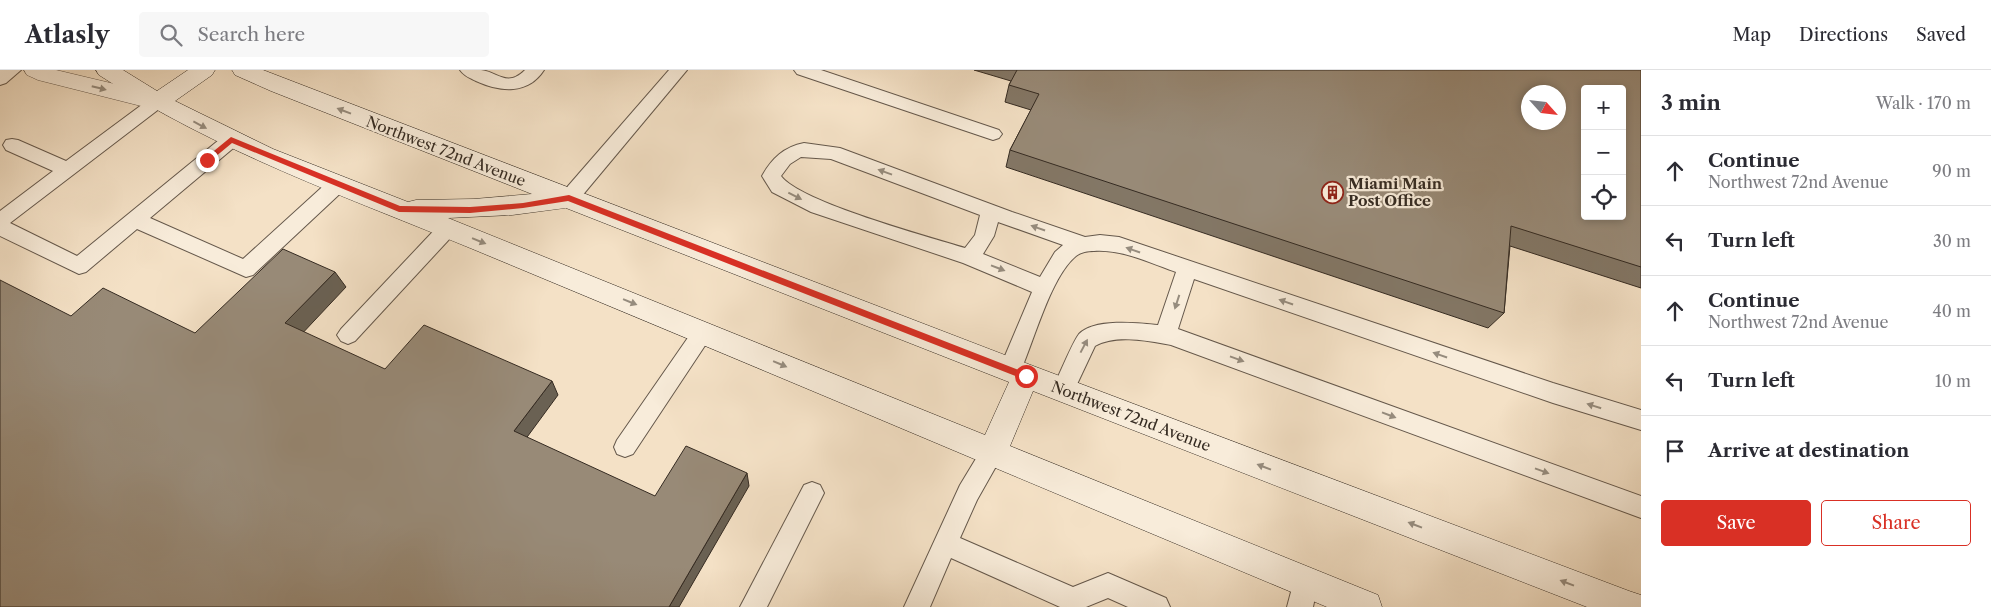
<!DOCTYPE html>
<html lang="en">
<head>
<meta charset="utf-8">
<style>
	:root { --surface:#fff; --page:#f7f7f7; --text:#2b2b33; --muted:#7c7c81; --line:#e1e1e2; --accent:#d93025 }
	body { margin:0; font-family:"Libre Caslon Text",serif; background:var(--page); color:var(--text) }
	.controls { position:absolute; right:15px; top:15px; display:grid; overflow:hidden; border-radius:5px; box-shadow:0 2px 8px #0003 }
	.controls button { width:45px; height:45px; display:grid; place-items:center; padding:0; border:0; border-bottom:1px solid var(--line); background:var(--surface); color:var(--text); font:25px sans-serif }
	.compass { position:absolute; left:1521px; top:15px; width:45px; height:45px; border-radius:50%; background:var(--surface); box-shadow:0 2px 8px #0003; rotate:117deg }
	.stop { position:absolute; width:15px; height:15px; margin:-11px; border:4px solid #d93025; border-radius:50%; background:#fff }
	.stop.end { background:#d93025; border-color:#fff; box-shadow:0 1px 5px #0008 }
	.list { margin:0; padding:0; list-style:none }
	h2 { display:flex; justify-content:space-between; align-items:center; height:65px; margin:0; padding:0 20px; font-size:21px }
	h2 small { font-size:16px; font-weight:400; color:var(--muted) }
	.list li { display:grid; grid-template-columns:32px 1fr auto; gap:15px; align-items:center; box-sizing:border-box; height:70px; padding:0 20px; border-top:1px solid var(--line) }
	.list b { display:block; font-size:19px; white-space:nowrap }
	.list p { margin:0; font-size:16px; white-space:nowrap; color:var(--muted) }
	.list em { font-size:16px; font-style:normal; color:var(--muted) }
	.actions { display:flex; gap:10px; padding:15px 20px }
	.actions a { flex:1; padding:11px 0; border:1px solid var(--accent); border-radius:5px; text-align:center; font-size:18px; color:var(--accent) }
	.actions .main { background:var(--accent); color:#fff }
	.icon { flex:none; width:28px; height:28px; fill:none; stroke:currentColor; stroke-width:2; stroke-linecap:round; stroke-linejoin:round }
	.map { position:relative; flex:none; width:1641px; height:537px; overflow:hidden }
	header { display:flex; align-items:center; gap:30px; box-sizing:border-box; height:70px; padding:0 25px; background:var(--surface); border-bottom:1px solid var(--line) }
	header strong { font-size:24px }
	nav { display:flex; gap:28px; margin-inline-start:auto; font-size:18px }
	.search { width:350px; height:45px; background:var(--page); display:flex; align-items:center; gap:12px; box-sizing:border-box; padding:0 18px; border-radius:5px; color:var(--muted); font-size:19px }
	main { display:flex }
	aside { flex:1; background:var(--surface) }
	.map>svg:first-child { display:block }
</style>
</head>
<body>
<header>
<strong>Atlasly</strong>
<div class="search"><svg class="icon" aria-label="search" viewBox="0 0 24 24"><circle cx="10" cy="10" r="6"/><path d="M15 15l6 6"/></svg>Search here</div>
<nav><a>Map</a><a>Directions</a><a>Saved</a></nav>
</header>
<main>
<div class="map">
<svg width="1641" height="537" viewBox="0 0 1641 537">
	<rect width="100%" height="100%" fill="#f4e1c6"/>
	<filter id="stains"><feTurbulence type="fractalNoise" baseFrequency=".004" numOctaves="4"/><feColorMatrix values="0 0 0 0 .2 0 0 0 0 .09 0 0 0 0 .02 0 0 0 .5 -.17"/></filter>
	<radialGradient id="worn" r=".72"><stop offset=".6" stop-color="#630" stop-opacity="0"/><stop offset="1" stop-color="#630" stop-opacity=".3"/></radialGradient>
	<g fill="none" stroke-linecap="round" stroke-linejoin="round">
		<defs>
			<g id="lane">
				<path d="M 0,0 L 21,0 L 6,13 L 0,15 Z"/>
				<path d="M 460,0 C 467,0 474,0 481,0 C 498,2 507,18 525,0 L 544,0 C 528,25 500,22 476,11 C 470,8 464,6 460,0 Z"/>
				<path d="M 669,0 L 687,0 L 576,133 L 569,135 L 562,133 L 559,128 L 562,123 Z"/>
				<path d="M 794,0 L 821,0 L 999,60 L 1002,64 L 999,68 L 993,70 L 987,68 L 797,4 Z"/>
				<path d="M 157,26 L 163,28 L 166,32 L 163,36 L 10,153 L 77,186 L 225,65 L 231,64 L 237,65 L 240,70 L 237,75 L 150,148 L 243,189 L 331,109 L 338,107 L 345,109 L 347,114 L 345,119 L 253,205 L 246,207 L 137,159 L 86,202 L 79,204 L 0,166 L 0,141 L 53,101 L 6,80 L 3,75 L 6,70 L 12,69 L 18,70 L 66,91 L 151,28 Z"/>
				<path d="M 804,73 L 840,78 L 1012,142 L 1085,167 L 1100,165 L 1119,167 L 1553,313 L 1641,340 L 1641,360 L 1553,333 L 1194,209 L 1178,259 L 1641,426 L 1641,448 L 1171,275 C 1148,271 1116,264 1095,276 L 1071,327 L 1063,329 L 1055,327 L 1052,320 C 1058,308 1072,273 1079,264 C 1094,248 1139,253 1158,255 L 1176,202 C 1150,193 1122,179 1094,181 C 1088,181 1081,182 1076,186 C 1050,207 1033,275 1018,307 L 1010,309 L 1002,307 L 999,300 L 1032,222 L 963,193 L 811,142 L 772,122 L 762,106 C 772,88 784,77 804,73 ZM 801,87 L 831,89 L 980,145 L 975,165 L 965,178 C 929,167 800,132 781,106 L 790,94 ZM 998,152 L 1063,175 L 1055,182 L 1040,207 L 983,184 L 994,166 Z"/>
				<path d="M 448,151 L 455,153 L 458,158 L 455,163 L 355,271 L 348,274 L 341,271 L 337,265 L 341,259 L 441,153 Z"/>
				<path d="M 703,253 L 710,256 L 714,262 L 710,268 L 633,384 L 625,387 L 617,384 L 614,377 L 617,370 L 696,256 Z"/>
				<path d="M 991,374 L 999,377 L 1003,384 L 977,430 L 960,468 L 1073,517 L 1108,503 L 1166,528 L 1170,537 L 1128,537 L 1108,528 L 1086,537 L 1060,537 L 951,488 L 930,537 L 904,537 L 960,415 L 983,377 Z"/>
				<path d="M 812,412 L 820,415 L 824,423 L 767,537 L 740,537 L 804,415 Z"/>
				<path d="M 1305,500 L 1314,503 L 1318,512 L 1313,537 L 1287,537 L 1296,503 Z"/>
			</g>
			<path id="street" d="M 24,0 L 56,0 L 165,26 L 168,32 L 165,38 L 157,40 L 38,10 L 27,5 Z"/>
			<path id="secondary" d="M 96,0 L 123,0 L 157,21 L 188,0 L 215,0 L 212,5 L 175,31 L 273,79 L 408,132 L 416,130 L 474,129 L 532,124 L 271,21 L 235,5 L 232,0 L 263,0 L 1036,297 L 1629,521 L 1641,525 L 1641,537 L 1587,537 L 1033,321 L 1010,376 L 1378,525 L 1382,537 L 1327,537 L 993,397 L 980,393 L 979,391 C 811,320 643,250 475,180 C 347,127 215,81 99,5 ZM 566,138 L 1009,312 L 985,365 L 448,148 L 512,145 Z"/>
		</defs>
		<!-- lane casing -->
		<use href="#lane" stroke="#65584b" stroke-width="2"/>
		<!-- street casing -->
		<use href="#street" stroke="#65584b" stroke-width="1"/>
		<!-- secondary casing -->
		<use href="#secondary" stroke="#352b22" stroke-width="1"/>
		<!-- lane -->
		<use href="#lane" fill="#f8ecda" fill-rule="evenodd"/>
		<!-- street -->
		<use href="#street" fill="#f8ecda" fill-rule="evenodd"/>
		<!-- secondary -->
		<use href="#secondary" fill="#f8ecda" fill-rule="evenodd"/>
	</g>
	<!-- wall -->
	<path fill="#837766" stroke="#352b22" d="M 974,0 L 1641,0 L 1641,218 L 1510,176 L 1504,243 L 1488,258 L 1006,97 L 1010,80 L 1031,40 L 1005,32 L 1009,15 L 1011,11 Z"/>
	<!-- shaded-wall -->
	<g fill="#6a6153" stroke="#352b22">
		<path d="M 335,202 L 346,217 L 298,268 L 285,253 Z"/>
		<path d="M 552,311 L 558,325 L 522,374 L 514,361 Z"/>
		<path d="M 747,403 L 749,416 L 679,537 L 669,537 Z"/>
	</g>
	<!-- building -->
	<g fill="#988a77" stroke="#352b22" fill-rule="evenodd">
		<path d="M 1017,0 L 1641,0 L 1641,197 L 1511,156 L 1504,243 L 1010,80 L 1039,24 L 1009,15 ZM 1585,19 L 1622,19 L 1622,146 L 1585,146 ZM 1528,22 L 1558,22 L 1558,52 L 1528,52 Z"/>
		<path d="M 283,179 L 335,202 L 285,253 L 385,299 L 424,255 L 552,311 L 514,361 L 655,426 L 686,376 L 747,403 L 669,537 L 0,537 L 0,210 L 71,246 L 103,218 L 195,263 Z"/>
	</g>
	<!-- one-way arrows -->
	<defs><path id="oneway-solid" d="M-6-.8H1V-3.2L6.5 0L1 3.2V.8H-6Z" transform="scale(1.25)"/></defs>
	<g fill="#968c7e">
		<use href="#oneway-solid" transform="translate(99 18) rotate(14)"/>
		<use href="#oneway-solid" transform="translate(344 41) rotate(-159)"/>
		<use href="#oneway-solid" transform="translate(200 55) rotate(28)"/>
		<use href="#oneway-solid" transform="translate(885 102) rotate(-160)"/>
		<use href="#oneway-solid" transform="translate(795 126) rotate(27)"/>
		<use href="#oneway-solid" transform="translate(1038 158) rotate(-161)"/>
		<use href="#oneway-solid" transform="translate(479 171) rotate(22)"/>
		<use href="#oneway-solid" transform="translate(1133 180) rotate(-161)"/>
		<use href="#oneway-solid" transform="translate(998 198) rotate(21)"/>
		<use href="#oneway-solid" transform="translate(630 232) rotate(22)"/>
		<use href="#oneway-solid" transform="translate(1177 232) rotate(108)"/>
		<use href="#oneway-solid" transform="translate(1286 232) rotate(-161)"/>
		<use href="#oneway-solid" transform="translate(1084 276) rotate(-62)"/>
		<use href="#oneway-solid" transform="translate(1440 285) rotate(-161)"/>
		<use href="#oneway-solid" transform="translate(1237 289) rotate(20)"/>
		<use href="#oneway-solid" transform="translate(780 294) rotate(23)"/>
		<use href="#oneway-solid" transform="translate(1594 336) rotate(-163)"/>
		<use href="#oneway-solid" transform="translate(1389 345) rotate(21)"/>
		<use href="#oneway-solid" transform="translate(1264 397) rotate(-159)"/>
		<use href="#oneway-solid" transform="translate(1542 401) rotate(20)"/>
		<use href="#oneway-solid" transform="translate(1415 455) rotate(-159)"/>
		<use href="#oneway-solid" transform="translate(1567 513) rotate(-159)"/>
	</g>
	<!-- route -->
	<path fill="#d93025" d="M 231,67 L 400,136 L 470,137 L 523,133 L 569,125 L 1029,304 L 1030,306 L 1026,310 L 1023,309 L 568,131 L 523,138 L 470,143 L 399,142 L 232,73 L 209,92 L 204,92 L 204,89 Z"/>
	<!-- icons -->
	<defs>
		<symbol id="building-ring" viewBox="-11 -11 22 22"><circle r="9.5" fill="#f8ecda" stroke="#8f2418" stroke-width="1.5"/><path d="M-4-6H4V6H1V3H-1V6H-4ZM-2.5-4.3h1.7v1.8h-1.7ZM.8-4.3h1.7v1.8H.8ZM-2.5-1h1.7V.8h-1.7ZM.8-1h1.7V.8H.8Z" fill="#8f2418"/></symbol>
	</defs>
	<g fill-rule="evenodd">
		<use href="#building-ring" x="1320" y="110" width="25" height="25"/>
	</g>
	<g text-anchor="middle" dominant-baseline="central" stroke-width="4.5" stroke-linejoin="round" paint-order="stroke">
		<!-- street labels -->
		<g font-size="15" fill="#352b22" stroke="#f8ecda">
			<text transform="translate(446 81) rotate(21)">Northwest 72nd Avenue</text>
			<text transform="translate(1131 346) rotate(21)">Northwest 72nd Avenue</text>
		</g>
		<!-- poi labels -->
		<g font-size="15" font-weight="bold" fill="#352b22" stroke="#f8ecda" text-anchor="start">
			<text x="1348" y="113">Miami Main<tspan x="1348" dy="17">Post Office</tspan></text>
		</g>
	</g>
	<rect width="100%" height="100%" filter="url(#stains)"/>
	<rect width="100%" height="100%" fill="url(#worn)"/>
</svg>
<div class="controls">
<button>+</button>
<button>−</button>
<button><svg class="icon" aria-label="locate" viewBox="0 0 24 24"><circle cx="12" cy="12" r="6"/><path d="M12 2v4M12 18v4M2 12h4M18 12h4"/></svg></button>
</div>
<svg class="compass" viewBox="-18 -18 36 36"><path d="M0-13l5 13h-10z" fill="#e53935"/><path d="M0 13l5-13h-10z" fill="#7c7c81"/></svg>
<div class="stop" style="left:1026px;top:306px"></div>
<div class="stop end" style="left:207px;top:90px"></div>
</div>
<aside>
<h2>3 min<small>Walk · 170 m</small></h2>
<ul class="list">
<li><svg class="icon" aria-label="ahead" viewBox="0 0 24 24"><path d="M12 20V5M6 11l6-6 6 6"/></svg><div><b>Continue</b><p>Northwest 72nd Avenue</p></div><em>90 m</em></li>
<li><svg class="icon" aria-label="left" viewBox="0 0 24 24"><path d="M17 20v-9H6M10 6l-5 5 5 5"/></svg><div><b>Turn left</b></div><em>30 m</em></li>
<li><svg class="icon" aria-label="ahead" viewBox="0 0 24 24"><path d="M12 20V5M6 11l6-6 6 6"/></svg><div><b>Continue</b><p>Northwest 72nd Avenue</p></div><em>40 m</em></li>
<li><svg class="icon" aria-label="left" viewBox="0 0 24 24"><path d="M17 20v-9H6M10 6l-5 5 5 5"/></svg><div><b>Turn left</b></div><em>10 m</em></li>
<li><svg class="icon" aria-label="arrive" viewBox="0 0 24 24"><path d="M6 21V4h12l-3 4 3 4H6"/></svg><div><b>Arrive at destination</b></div></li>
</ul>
<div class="actions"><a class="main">Save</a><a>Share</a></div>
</aside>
</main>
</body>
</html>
